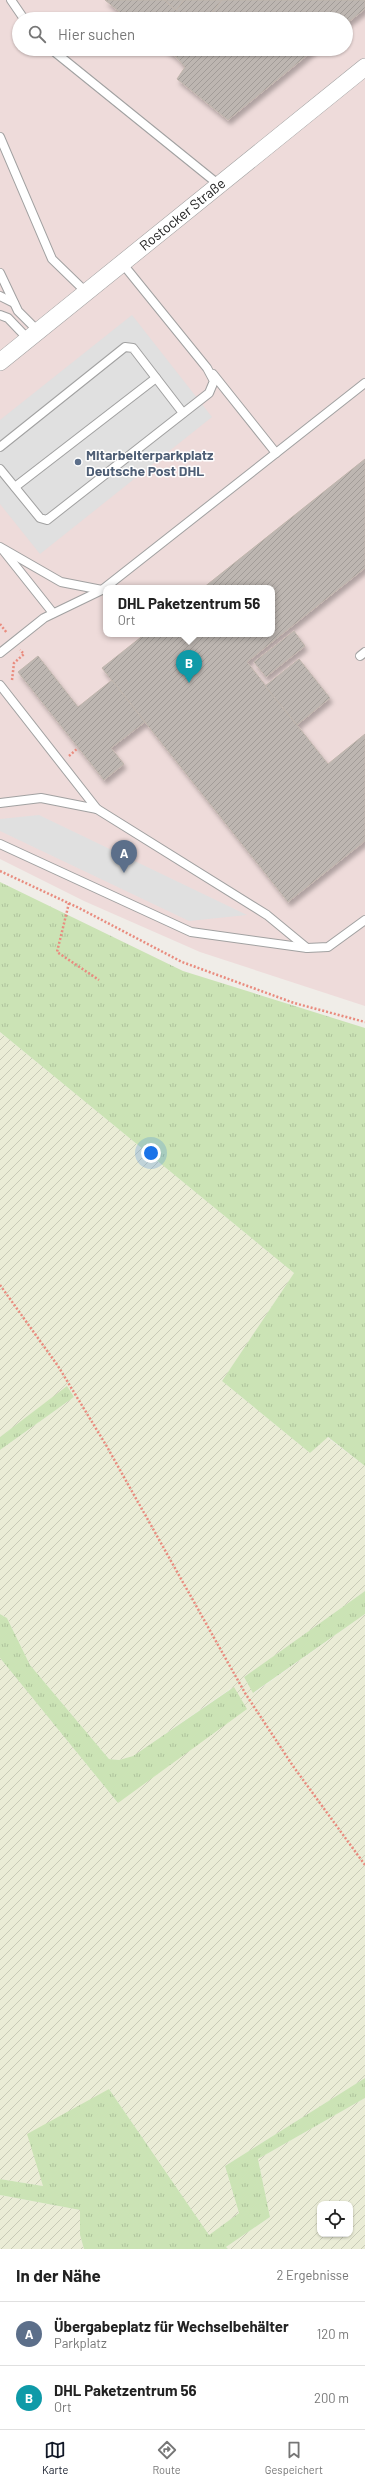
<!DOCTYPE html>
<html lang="de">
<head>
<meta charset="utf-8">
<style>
	:root { --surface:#fff; --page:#f6f6f6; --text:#222; --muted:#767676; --line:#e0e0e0; --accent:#111827 }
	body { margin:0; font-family:Barlow,sans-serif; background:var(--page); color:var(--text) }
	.controls { position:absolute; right:12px; bottom:12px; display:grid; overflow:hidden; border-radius:8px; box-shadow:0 1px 3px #0004 }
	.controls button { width:36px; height:36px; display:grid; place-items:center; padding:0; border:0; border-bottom:1px solid var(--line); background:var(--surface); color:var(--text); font:20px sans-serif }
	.you { position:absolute; left:151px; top:1153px; width:14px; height:14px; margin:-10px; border:3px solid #fff; border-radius:50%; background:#1a73e8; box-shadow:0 0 0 6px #1a73e833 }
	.badge { display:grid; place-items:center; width:26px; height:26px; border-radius:50%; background:var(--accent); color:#fff; font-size:13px; font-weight:700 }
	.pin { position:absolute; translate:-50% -33px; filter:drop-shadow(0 1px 2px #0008) }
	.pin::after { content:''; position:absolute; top:21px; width:14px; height:12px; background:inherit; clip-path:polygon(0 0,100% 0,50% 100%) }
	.popup { position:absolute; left:103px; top:585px; width:172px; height:52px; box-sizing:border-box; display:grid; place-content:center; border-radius:8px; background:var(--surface); filter:drop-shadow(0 1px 3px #0005); font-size:13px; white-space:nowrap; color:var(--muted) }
	.popup b { font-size:15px; color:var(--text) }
	.popup::after { content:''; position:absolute; left:50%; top:100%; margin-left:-8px; border:8px solid transparent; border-top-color:var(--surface) }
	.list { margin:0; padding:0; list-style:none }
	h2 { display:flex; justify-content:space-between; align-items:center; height:52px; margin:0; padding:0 16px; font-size:17px }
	h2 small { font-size:13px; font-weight:400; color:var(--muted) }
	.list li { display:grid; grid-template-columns:26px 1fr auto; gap:12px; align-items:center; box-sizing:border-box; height:64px; padding:0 16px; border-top:1px solid var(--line) }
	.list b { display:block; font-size:15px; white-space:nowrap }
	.list p { margin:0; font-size:13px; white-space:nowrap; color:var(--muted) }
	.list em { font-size:13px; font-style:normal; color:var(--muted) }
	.icon { flex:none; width:22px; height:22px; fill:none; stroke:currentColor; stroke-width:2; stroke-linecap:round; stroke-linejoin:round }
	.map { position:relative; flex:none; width:365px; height:2249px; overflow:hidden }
	.search { position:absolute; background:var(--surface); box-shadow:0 1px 3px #0004; left:12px; right:12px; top:12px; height:44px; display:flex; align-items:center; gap:10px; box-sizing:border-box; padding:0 14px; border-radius:22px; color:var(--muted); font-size:15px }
	.sheet { height:180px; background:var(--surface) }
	nav { display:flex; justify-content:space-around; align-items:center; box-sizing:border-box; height:56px; border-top:1px solid var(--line); background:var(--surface); font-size:11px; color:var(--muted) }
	nav a { display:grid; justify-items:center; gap:2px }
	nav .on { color:var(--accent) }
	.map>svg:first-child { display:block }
</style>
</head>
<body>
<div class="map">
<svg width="365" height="2249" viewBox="0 0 365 2249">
	<defs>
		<pattern id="farmland-furrows" width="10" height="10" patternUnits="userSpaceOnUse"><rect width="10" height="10" fill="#eaecd6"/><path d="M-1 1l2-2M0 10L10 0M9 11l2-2" fill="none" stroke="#c8cab7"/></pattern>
		<pattern id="grass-tufts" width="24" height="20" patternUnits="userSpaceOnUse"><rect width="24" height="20" fill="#cbe3b5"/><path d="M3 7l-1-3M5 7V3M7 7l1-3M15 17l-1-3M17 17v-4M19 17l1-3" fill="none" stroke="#aec29b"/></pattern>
		<pattern id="building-hatch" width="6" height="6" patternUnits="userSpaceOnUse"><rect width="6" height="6" fill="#bdb6b1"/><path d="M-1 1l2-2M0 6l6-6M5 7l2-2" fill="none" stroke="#a29c98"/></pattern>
		<filter id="shadow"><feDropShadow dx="2.5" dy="4.5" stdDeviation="2" flood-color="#0004"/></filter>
	</defs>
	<rect width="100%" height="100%" fill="#f0ede8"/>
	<!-- commercial -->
	<path fill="#eedbda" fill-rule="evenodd" d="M 0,0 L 365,0 L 365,1006 L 200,952 L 84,901 L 0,859 ZM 19,19 L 346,19 L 346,49 L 19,49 ZM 106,588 L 272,588 L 272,634 L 106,634 Z"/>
	<!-- farmland -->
	<g fill="url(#farmland-furrows)" fill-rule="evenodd">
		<path d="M 0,1032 L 294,1273 L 222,1381 L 310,1453 L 327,1437 L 365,1466 L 365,1591 L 244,1677 L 254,1693 L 365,1614 L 365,2078 L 225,2166 L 239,2213 L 209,2235 L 109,2089 L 43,2186 L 0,2179 L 0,1658 L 118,1803 L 233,1687 L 133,1756 L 119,1760 L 109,1759 L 30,1665 L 7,1618 L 0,1614 L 0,1450 L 74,1397 L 67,1387 L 0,1437 Z"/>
		<path d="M 365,2098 L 365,2249 L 228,2249 L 226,2247 L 270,2217 L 258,2159 ZM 320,2204 L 350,2204 L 350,2234 L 320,2234 Z"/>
		<path d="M 0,2195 L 80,2210 L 80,2235 L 84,2249 L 0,2249 Z"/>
	</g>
	<!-- grass -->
	<g fill="url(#grass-tufts)">
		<path d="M 0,882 L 183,971 L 365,1028 L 365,1466 L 328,1437 L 310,1453 L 222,1381 L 294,1273 L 0,1032 Z"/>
		<path d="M 67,1386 L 74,1397 L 0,1450 L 0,1437 Z"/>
		<path d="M 365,1591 L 365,1614 L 253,1693 L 244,1677 Z"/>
		<path d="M 0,1614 L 7,1618 L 30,1665 L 109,1759 L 119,1760 L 133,1756 L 234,1687 L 247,1709 L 118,1803 L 0,1658 Z"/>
		<path d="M 365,2078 L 365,2098 L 258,2159 L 270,2217 L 226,2247 L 228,2249 L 84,2249 L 80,2235 L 80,2210 L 0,2195 L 0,2179 L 43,2186 L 27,2134 L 109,2089 L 209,2235 L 239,2213 L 225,2166 Z"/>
	</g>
	<!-- parking -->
	<g fill="#e0e0e0">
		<path d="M 132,315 L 212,417 L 40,554 L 0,504 L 0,420 Z"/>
		<path d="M 39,815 L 247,915 L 189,921 L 0,831 L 0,819 Z"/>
	</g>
	<!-- building -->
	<g fill="url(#building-hatch)" stroke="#c0b5ac" filter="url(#shadow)">
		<path d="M 105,0 L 164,0 L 176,10 L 184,0 L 222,0 L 207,19 L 128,19 Z"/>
		<path d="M 164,0 L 184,0 L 176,10 Z"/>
		<path d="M 222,0 L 365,0 L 365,9 L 346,24 L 346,19 L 207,19 Z"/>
		<path d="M 165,49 L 182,49 L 176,57 Z"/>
		<path d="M 182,49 L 315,49 L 228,120 L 177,79 L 185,67 L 176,57 Z"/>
		<path d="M 365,459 L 365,568 L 247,662 L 328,764 L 365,734 L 365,841 L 288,902 L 102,668 L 145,634 L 272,634 L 272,588 L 203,588 Z"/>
		<path d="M 294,631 L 305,646 L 266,677 L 254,662 Z"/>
		<path d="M 38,656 L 78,707 L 112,680 L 145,722 L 111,748 L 124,764 L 104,780 L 18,672 Z"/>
		<path d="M 299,659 L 330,698 L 297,725 L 265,686 Z"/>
	</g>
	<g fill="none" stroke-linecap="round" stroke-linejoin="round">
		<defs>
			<g id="lane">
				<path d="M 11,0 L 24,19"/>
				<path d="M 51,49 L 218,184"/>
				<path d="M 0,137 L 52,259 L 86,292"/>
				<path d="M 0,273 L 18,311 L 38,331"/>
				<path d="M 0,296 L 14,303"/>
				<path d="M 0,315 L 8,318 L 28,339"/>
				<path d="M 213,374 L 276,453"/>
				<path d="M 0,447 L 125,347 L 133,348 L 183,413"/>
				<path d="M 0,469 L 40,518 L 47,520 L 209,393 L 214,381 L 207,368 L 122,263"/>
				<path d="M 15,487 L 156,378"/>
				<path d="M 0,547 L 61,582 L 102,590"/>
				<path d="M 3,550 L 53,613"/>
				<path d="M 0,653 L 44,618 L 102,590 L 365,383"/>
				<path d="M 360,656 L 365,652"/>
				<path d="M 0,685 L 97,809 L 267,915 L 307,948 L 328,947 L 365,920"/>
				<path d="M 0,803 L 41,798 L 97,809"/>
				<path d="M 0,844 L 191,932 L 307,948"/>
			</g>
			<path id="street" d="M 0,362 L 365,67"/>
		</defs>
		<!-- lane casing -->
		<use href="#lane" stroke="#a1a1a1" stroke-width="10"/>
		<!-- street casing -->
		<use href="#street" stroke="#a1a1a1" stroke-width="18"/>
		<!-- path -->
		<g stroke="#e98c7f" stroke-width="2.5" stroke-dasharray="2 2" stroke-linecap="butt">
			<path d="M 0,624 L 7,633"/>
			<path d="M 12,680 L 14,663 L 24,654 L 20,650"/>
			<path d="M 69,756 L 78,748"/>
			<path d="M 0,871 L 79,908 L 182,962 L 294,1003 L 365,1022"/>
			<path d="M 69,903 L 57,952 L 99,980"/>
			<path d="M 0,1285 L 58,1366 L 106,1445 L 245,1693 L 293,1766 L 365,1865"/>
		</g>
		<!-- lane -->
		<use href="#lane" stroke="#fff" stroke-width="8"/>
		<!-- street -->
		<use href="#street" stroke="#fff" stroke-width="17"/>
	</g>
	<!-- markers -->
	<circle fill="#5c6f8a" stroke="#fff" stroke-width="1.5" cx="78" cy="462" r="4"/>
	<g text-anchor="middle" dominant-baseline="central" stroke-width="3" stroke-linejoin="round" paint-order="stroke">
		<!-- street labels -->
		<g font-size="14" fill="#202020" stroke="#fff">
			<text transform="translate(182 214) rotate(-39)">Rostocker Straße</text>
		</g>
		<!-- service labels -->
		<g font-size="14" font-weight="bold" fill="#4e5e75" stroke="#fff" text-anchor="start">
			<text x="86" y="454">Mitarbeiterparkplatz<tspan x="86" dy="16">Deutsche Post DHL</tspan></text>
		</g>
	</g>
</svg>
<div class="controls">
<button><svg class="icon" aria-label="locate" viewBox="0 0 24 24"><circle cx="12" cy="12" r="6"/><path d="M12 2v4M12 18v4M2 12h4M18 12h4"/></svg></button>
</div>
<div class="you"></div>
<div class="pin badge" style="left:124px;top:873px;background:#5c6f8a">A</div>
<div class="pin badge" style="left:189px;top:683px;background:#0f9aa8">B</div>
<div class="popup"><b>DHL Paketzentrum 56</b>Ort</div>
<div class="search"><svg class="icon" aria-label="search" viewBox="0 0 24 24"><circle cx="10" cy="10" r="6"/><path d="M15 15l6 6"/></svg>Hier suchen</div>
</div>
<section class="sheet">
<h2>In der Nähe<small>2 Ergebnisse</small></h2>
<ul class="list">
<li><span class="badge" style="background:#5c6f8a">A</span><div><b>Übergabeplatz für Wechselbehälter</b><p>Parkplatz</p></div><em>120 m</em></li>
<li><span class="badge" style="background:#0f9aa8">B</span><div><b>DHL Paketzentrum 56</b><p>Ort</p></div><em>200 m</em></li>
</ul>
</section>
<nav>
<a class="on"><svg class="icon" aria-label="map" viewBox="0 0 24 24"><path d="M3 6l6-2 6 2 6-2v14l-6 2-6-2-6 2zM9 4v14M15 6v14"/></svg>Karte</a>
<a><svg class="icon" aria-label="directions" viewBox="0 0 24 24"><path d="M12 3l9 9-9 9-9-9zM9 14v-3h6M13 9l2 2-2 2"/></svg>Route</a>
<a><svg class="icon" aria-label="saved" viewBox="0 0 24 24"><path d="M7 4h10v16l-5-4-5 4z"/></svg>Gespeichert</a>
</nav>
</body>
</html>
